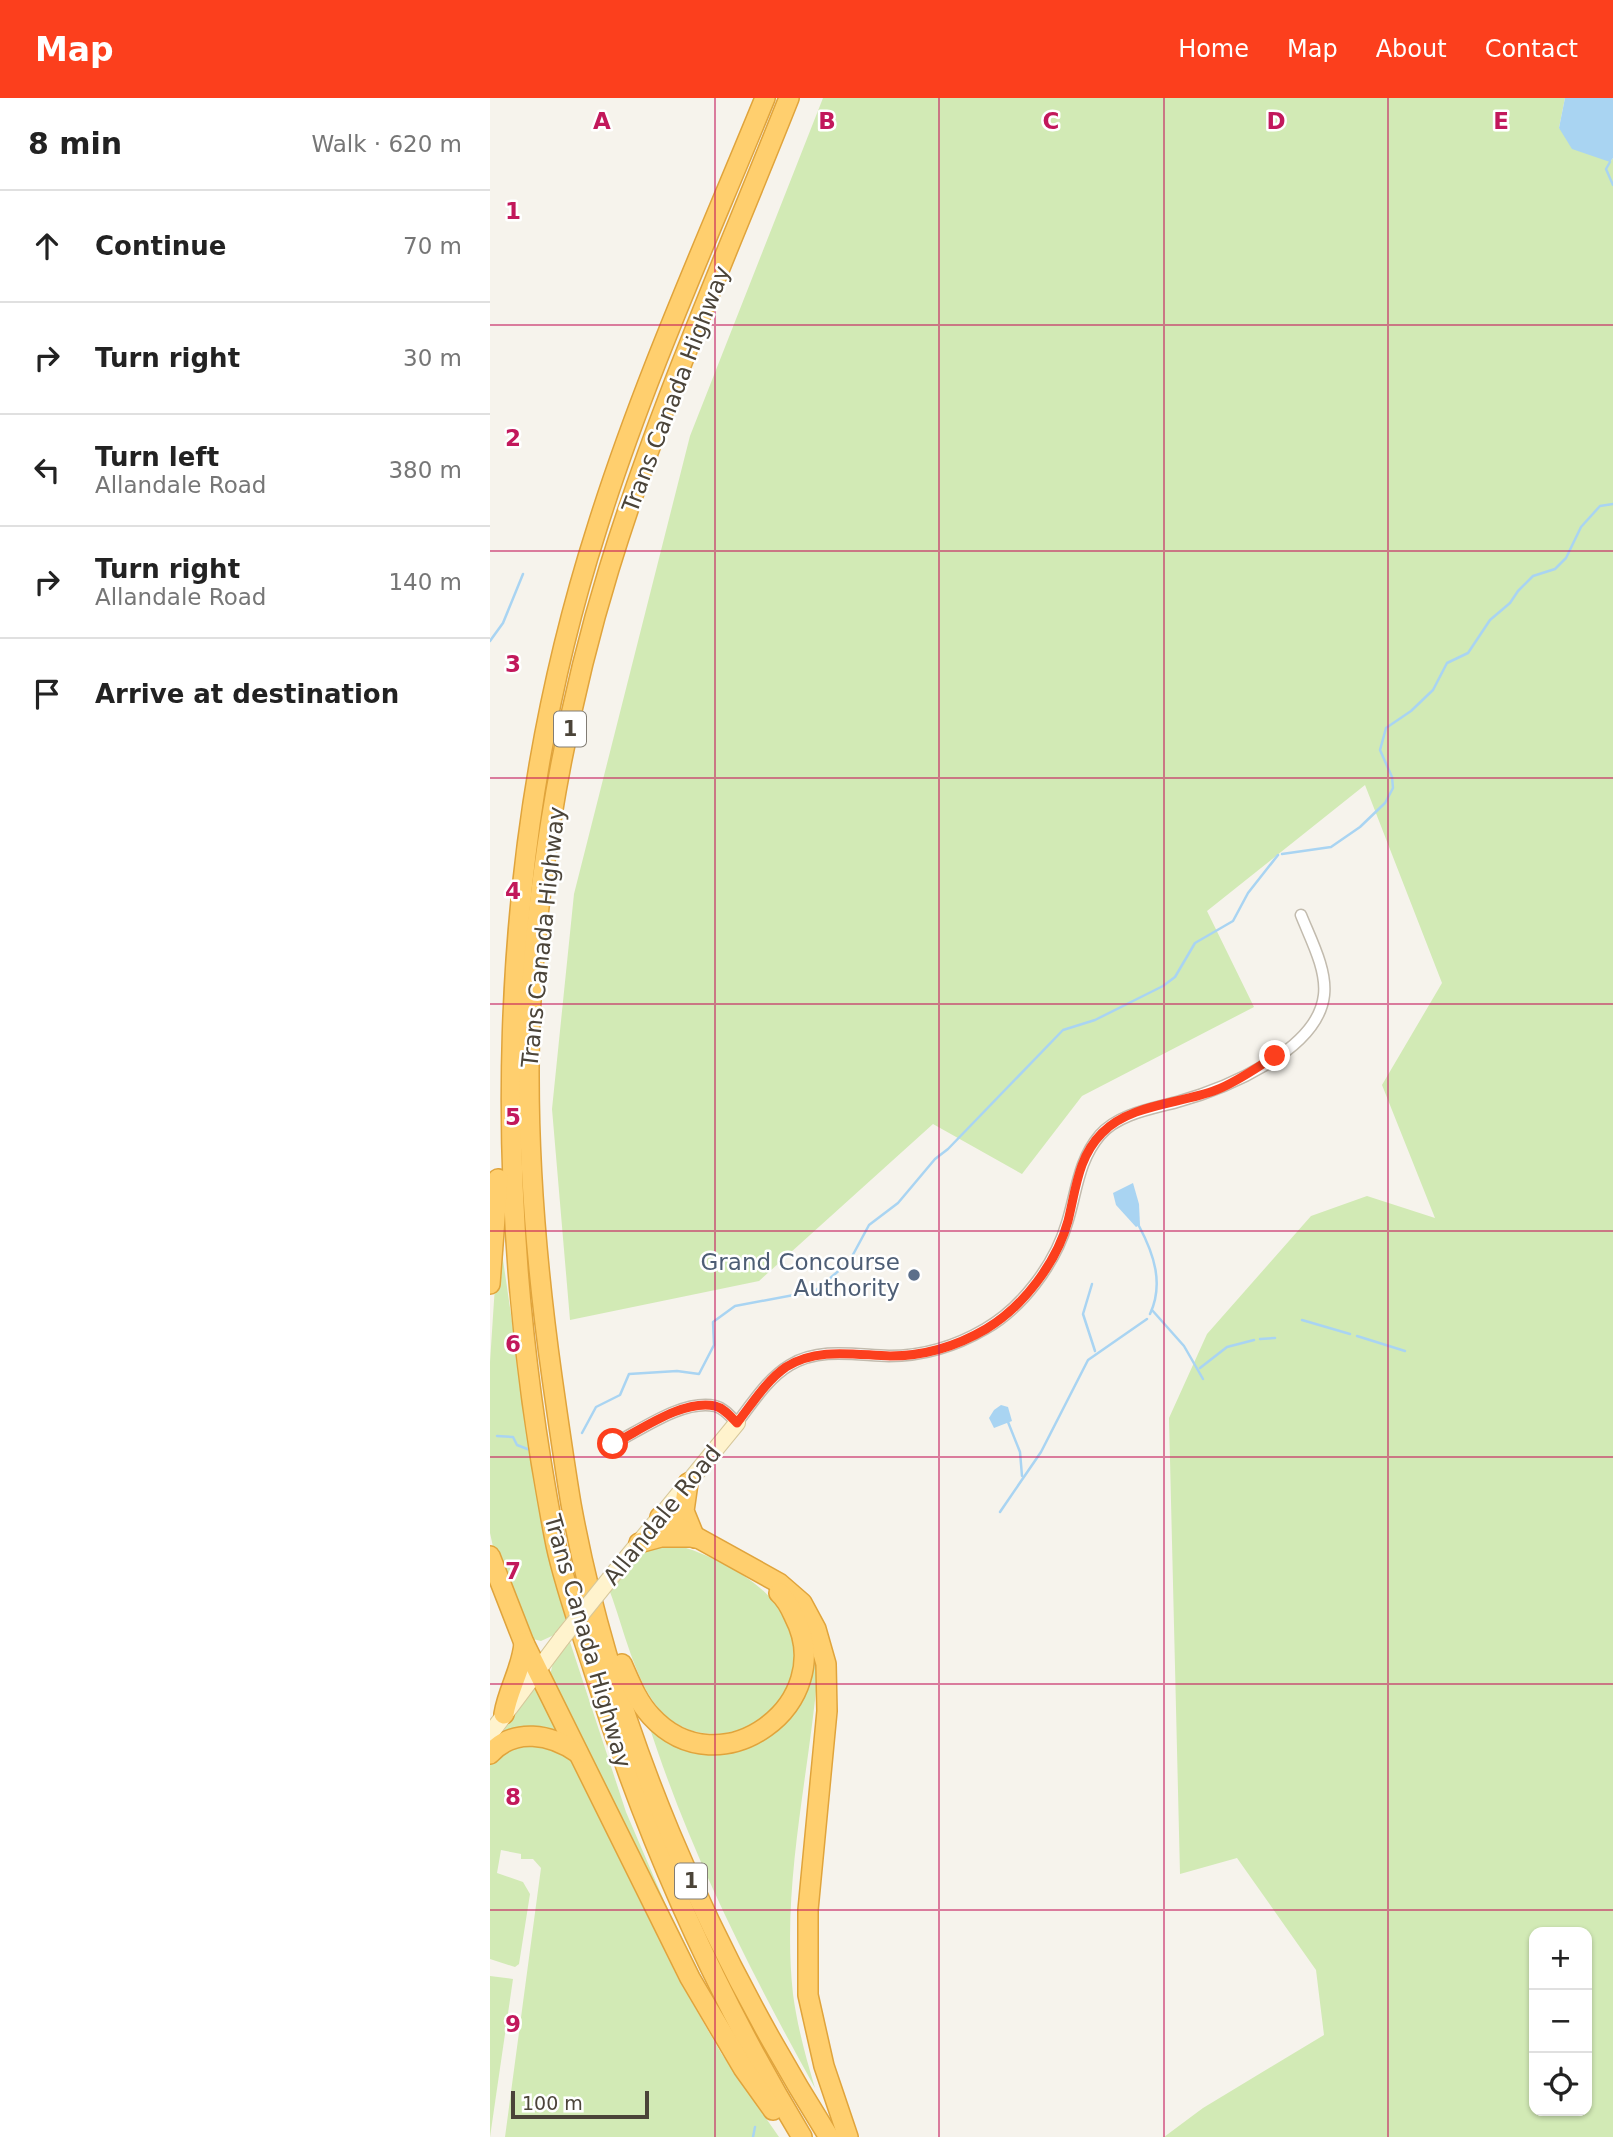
<!DOCTYPE html>
<html lang="en">
<head>
<meta charset="utf-8">
<style>
	:root { --surface:#fff; --page:#f6f6f6; --text:#222; --muted:#767676; --line:#e0e0e0; --accent:#fc3f1d }
	body { margin:0; font-family:"DejaVu Sans",sans-serif; background:var(--page); color:var(--text) }
	.controls { position:absolute; right:21px; bottom:21px; display:grid; overflow:hidden; border-radius:14px; box-shadow:0 2px 5px #0004 }
	.controls button { width:63px; height:63px; display:grid; place-items:center; padding:0; border:0; border-bottom:2px solid var(--line); background:var(--surface); color:var(--text); font:35px sans-serif }
	.scale { position:absolute; left:21px; bottom:18px; width:138px; box-sizing:border-box; padding-left:7px; border:4px solid #4b4439; border-top:0; font-size:19px; line-height:24px; white-space:nowrap; color:#4b4439; -webkit-text-stroke:5px #fff; paint-order:stroke }
	.stop { position:absolute; width:21px; height:21px; margin:-16px; border:5px solid #fc3f1d; border-radius:50%; background:#fff }
	.stop.end { background:#fc3f1d; border-color:#fff; box-shadow:0 2px 7px #0008 }
	.list { margin:0; padding:0; list-style:none }
	h2 { display:flex; justify-content:space-between; align-items:center; height:91px; margin:0; padding:0 28px; font-size:30px }
	h2 small { font-size:23px; font-weight:400; color:var(--muted) }
	.list li { display:grid; grid-template-columns:46px 1fr auto; gap:21px; align-items:center; box-sizing:border-box; height:112px; padding:0 28px; border-top:2px solid var(--line) }
	.list b { display:block; font-size:26px; white-space:nowrap }
	.list p { margin:0; font-size:23px; white-space:nowrap; color:var(--muted) }
	.list em { font-size:23px; font-style:normal; color:var(--muted) }
	.icon { flex:none; width:38px; height:38px; fill:none; stroke:currentColor; stroke-width:2; stroke-linecap:round; stroke-linejoin:round }
	.map { position:relative; flex:none; width:1123px; height:2039px; overflow:hidden }
	header { display:flex; align-items:center; gap:42px; box-sizing:border-box; height:98px; padding:0 35px; background:var(--accent); color:#fff }
	header strong { font-size:33px }
	nav { display:flex; gap:38px; margin-inline-start:auto; font-size:24px }
	main { display:flex }
	aside { flex:1; background:var(--surface) }
	.map>svg:first-child { display:block }
</style>
</head>
<body>
<header>
<strong>Map</strong>
<nav><a>Home</a><a>Map</a><a>About</a><a>Contact</a></nav>
</header>
<main>
<aside>
<h2>8 min<small>Walk · 620 m</small></h2>
<ul class="list">
<li><svg class="icon" aria-label="ahead" viewBox="0 0 24 24"><path d="M12 20V5M6 11l6-6 6 6"/></svg><div><b>Continue</b></div><em>70 m</em></li>
<li><svg class="icon" aria-label="right" viewBox="0 0 24 24"><path d="M7 20v-9h11M14 6l5 5-5 5"/></svg><div><b>Turn right</b></div><em>30 m</em></li>
<li><svg class="icon" aria-label="left" viewBox="0 0 24 24"><path d="M17 20v-9H6M10 6l-5 5 5 5"/></svg><div><b>Turn left</b><p>Allandale Road</p></div><em>380 m</em></li>
<li><svg class="icon" aria-label="right" viewBox="0 0 24 24"><path d="M7 20v-9h11M14 6l5 5-5 5"/></svg><div><b>Turn right</b><p>Allandale Road</p></div><em>140 m</em></li>
<li><svg class="icon" aria-label="arrive" viewBox="0 0 24 24"><path d="M6 21V4h12l-3 4 3 4H6"/></svg><div><b>Arrive at destination</b></div></li>
</ul>
</aside>
<div class="map">
<svg width="1123" height="2039" viewBox="0 0 1123 2039">
	<rect width="100%" height="100%" fill="#f6f3ec"/>
	<!-- green -->
	<g fill="#d2eab5" fill-rule="evenodd">
		<path d="M 333,0 L 1075,0 L 1069,30 L 1120,64 L 1123,60 L 1123,2039 L 674,2039 L 713,2010 L 834,1937 L 826,1872 L 747,1760 L 690,1776 L 679,1320 L 717,1236 L 821,1118 L 877,1098 L 945,1120 L 892,987 L 952,885 L 875,687 L 717,813 L 764,909 L 592,998 L 532,1076 L 443,1026 L 269,1183 L 80,1222 L 62,1011 L 84,796 L 200,338 ZM 1044,1834 L 1097,1834 L 1097,2013 L 1044,2013 Z"/>
		<path d="M 12,1155 L 52,1429 L 78,1518 L 64,1537 L 51,1543 L 39,1540 L 7,1467 L 0,1435 L 0,1264 L 6,1172 Z"/>
		<path d="M 180,1445 C 232,1459 307,1497 306,1560 C 306,1628 214,1662 170,1612 C 145,1584 133,1528 120,1494 L 156,1451 Z"/>
		<path d="M 80,1544 L 136,1714 L 175,1805 L 232,1920 L 206,1883 L 60,1577 L 63,1565 Z"/>
		<path d="M 325,1551 L 328,1572 C 319,1679 291,1788 303,1896 C 307,1927 316,1960 325,1990 C 259,1871 198,1751 157,1621 C 178,1633 209,1659 235,1656 C 243,1655 253,1649 260,1646 C 303,1628 322,1597 325,1551 Z"/>
		<path d="M 47,1587 L 73,1639 L 6,1645 L 25,1614 Z"/>
		<path d="M 43,1643 L 75,1656 L 82,1665 L 188,1880 L 231,1955 L 289,2039 L 15,2039 L 51,1770 L 43,1761 L 31,1761 L 31,1756 L 11,1752 L 7,1775 L 33,1784 L 40,1796 L 29,1866 L 25,1869 L 0,1861 L 0,1666 L 7,1655 Z"/>
		<path d="M 0,1878 L 23,1881 L 0,2039 Z"/>
	</g>
	<!-- water -->
	<g fill="#a9d4f2">
		<path d="M 1075,0 L 1123,0 L 1123,60 L 1120,64 L 1082,51 L 1069,30 Z"/>
		<path d="M 643,1085 L 649,1106 L 650,1127 L 646,1129 L 626,1107 L 623,1095 Z"/>
		<path d="M 511,1307 L 518,1309 L 522,1323 L 504,1330 L 499,1320 L 504,1312 Z"/>
	</g>
	<g fill="none" stroke-linecap="round" stroke-linejoin="round">
		<!-- stream -->
		<g stroke="#a9d4f2" stroke-width="2.5">
			<path d="M 1120,64 L 1116,71 L 1123,87"/>
			<path d="M 0,543 L 13,525 L 33,476"/>
			<path d="M 792,756 L 841,749 L 870,729 L 895,705 L 903,690 L 902,679 L 890,652 L 896,630 L 921,613 L 943,592 L 957,565 L 978,555 L 1000,522 L 1020,505 L 1028,493 L 1043,478 L 1065,471 L 1076,460 L 1091,429 L 1110,408 L 1123,406"/>
			<path d="M 649,1128 C 664,1156 674,1186 660,1216"/>
			<path d="M 602,1186 L 593,1216 L 605,1253"/>
			<path d="M 662,1212 L 694,1248 L 713,1281"/>
			<path d="M 812,1222 L 860,1236"/>
			<path d="M 867,1238 L 915,1253"/>
			<path d="M 770,1241 L 785,1240"/>
			<path d="M 710,1270 L 737,1249 L 764,1242"/>
			<path d="M 518,1324 L 530,1354 L 532,1378"/>
			<path d="M 92,1335 L 106,1309 L 130,1297 L 139,1276 L 187,1273 L 209,1276 L 224,1247 L 223,1224 L 245,1208 L 325,1193 L 359,1164 L 379,1127 L 408,1105 L 445,1061 L 458,1051 L 573,932 L 605,922 L 673,888 L 685,879 L 705,845 L 743,823 L 758,795 L 788,757"/>
			<path d="M 7,1338 L 23,1339 L 27,1347 L 40,1352"/>
			<path d="M 510,1414 L 551,1354 L 598,1262 L 657,1221"/>
			<path d="M 263,2039 L 265,2029"/>
		</g>
		<defs>
			<path id="street" d="M 123,1346 C 151,1332 193,1301 225,1308 C 234,1310 241,1319 247,1325 C 263,1304 278,1280 300,1267 C 330,1249 366,1257 399,1258 C 433,1258 466,1248 495,1231 C 532,1210 565,1166 577,1125 C 587,1093 588,1063 610,1037 C 628,1016 661,1011 687,1004 C 734,991 828,953 834,897 C 837,871 820,840 811,817"/>
			<g id="secondary">
				<path d="M 130,1468 L 247,1325"/>
				<path d="M 0,1636 L 72,1540"/>
			</g>
			<g id="highway">
				<path d="M 275,0 C 217,142 153,283 107,430 C 2,758 0,1111 66,1447 C 75,1489 90,1530 103,1570 C 154,1736 223,1891 312,2039"/>
				<path d="M 299,0 C 237,156 168,311 119,471 C 72,624 38,820 39,979 C 39,1080 48,1179 62,1279 C 68,1321 74,1364 81,1406 C 122,1631 218,1847 339,2039"/>
				<path d="M 0,1186 L 8,1081"/>
				<path d="M 198,1385 L 194,1413 L 205,1440"/>
				<path d="M 170,1419 L 289,1485 L 312,1505 L 326,1531 L 336,1566 L 337,1613 L 318,1812 L 318,1897 L 334,1968 L 358,2039"/>
				<path d="M 149,1445 L 171,1439 L 201,1439"/>
				<path d="M 0,1458 L 34,1545 L 200,1880 L 253,1970 L 283,2012"/>
				<path d="M 132,1566 C 140,1584 147,1603 161,1618 C 230,1694 350,1605 304,1518 C 300,1509 296,1501 289,1495"/>
				<path d="M 14,1616 C 18,1591 32,1571 34,1545"/>
				<path d="M 0,1656 C 24,1629 61,1636 88,1655"/>
			</g>
		</defs>
		<!-- street casing -->
		<use href="#street" stroke="#c2bbae" stroke-width="13"/>
		<!-- secondary casing -->
		<use href="#secondary" stroke="#d6c79b" stroke-width="18"/>
		<!-- highway casing -->
		<use href="#highway" stroke="#e0a43c" stroke-width="22"/>
		<!-- street -->
		<use href="#street" stroke="#fff" stroke-width="10"/>
		<!-- secondary -->
		<use href="#secondary" stroke="#fff3cd" stroke-width="16"/>
		<!-- highway -->
		<use href="#highway" stroke="#ffcf6e" stroke-width="19"/>
		<defs>
			<path id="secondary-bridge" d="M 72,1540 L 130,1468"/>
		</defs>
		<!-- secondary-bridge casing -->
		<use href="#secondary-bridge" stroke="#d6c79b" stroke-width="18" stroke-linecap="butt"/>
		<!-- secondary-bridge -->
		<use href="#secondary-bridge" stroke="#fff3cd" stroke-width="16"/>
	</g>
	<g fill="none" stroke-linecap="round" stroke-linejoin="round">
		<!-- route -->
		<path stroke="#fc3f1d" stroke-width="9" d="M 123,1346 C 151,1332 193,1301 225,1308 C 234,1310 241,1319 247,1325 C 262,1306 276,1283 296,1269 C 327,1249 365,1257 400,1258 C 433,1258 467,1248 496,1231 C 533,1209 567,1164 578,1123 C 586,1091 588,1059 612,1035 C 640,1006 690,1006 726,992 C 747,984 766,970 785,958"/>
	</g>
	<!-- grid -->
	<path fill="none" stroke="#c2185b" stroke-width="2" stroke-opacity="0.55" d="M 225,0 L 225,2039M 449,0 L 449,2039M 674,0 L 674,2039M 898,0 L 898,2039M 0,227 L 1123,227M 0,453 L 1123,453M 0,680 L 1123,680M 0,906 L 1123,906M 0,1133 L 1123,1133M 0,1359 L 1123,1359M 0,1586 L 1123,1586M 0,1812 L 1123,1812"/>
	<!-- markers -->
	<circle fill="#5c6f8a" stroke="#fff" stroke-width="2.5" cx="424" cy="1177" r="7"/>
	<g text-anchor="middle" dominant-baseline="central" stroke-width="5" stroke-linejoin="round" paint-order="stroke">
		<!-- shield labels -->
		<g fill="#fff" stroke="#817c74" stroke-width="2">
			<rect x="64" y="613.5" width="32" height="35" rx="5"/>
			<rect x="185" y="1765.5" width="32" height="35" rx="5"/>
		</g>
		<g font-size="21" font-weight="bold" fill="#4b4439">
			<text x="80" y="631">1</text>
			<text x="201" y="1783">1</text>
		</g>
		<!-- street labels -->
		<g font-size="23" fill="#4b4439" stroke="#fff">
			<text transform="translate(186 291) rotate(-69)">Trans Canada Highway</text>
			<text transform="translate(53 839) rotate(-84)">Trans Canada Highway</text>
			<text transform="translate(172 1417) rotate(-51)">Allandale Road</text>
			<text transform="translate(98 1543) rotate(74)">Trans Canada Highway</text>
		</g>
		<!-- service labels -->
		<g font-size="23" fill="#4e5e75" stroke="#fff" text-anchor="end">
			<text x="410" y="1164">Grand Concourse<tspan x="410" dy="26">Authority</tspan></text>
		</g>
	</g>
	<g font-size="23" text-anchor="middle" font-weight="bold" fill="#c2185b" stroke="#fff" stroke-width="5" stroke-linejoin="round" paint-order="stroke">
		<text x="112" y="31">A</text>
		<text x="337" y="31">B</text>
		<text x="561" y="31">C</text>
		<text x="786" y="31">D</text>
		<text x="1011" y="31">E</text>
		<text x="23" y="121">1</text>
		<text x="23" y="348">2</text>
		<text x="23" y="574">3</text>
		<text x="23" y="801">4</text>
		<text x="23" y="1027">5</text>
		<text x="23" y="1254">6</text>
		<text x="23" y="1481">7</text>
		<text x="23" y="1707">8</text>
		<text x="23" y="1934">9</text>
	</g>
</svg>
<div class="controls">
<button>+</button>
<button>−</button>
<button><svg class="icon" aria-label="locate" viewBox="0 0 24 24"><circle cx="12" cy="12" r="6"/><path d="M12 2v4M12 18v4M2 12h4M18 12h4"/></svg></button>
</div>
<div class="scale">100 m</div>
<div class="stop" style="left:123px;top:1346px"></div>
<div class="stop end" style="left:785px;top:958px"></div>
</div>
</main>
</body>
</html>
